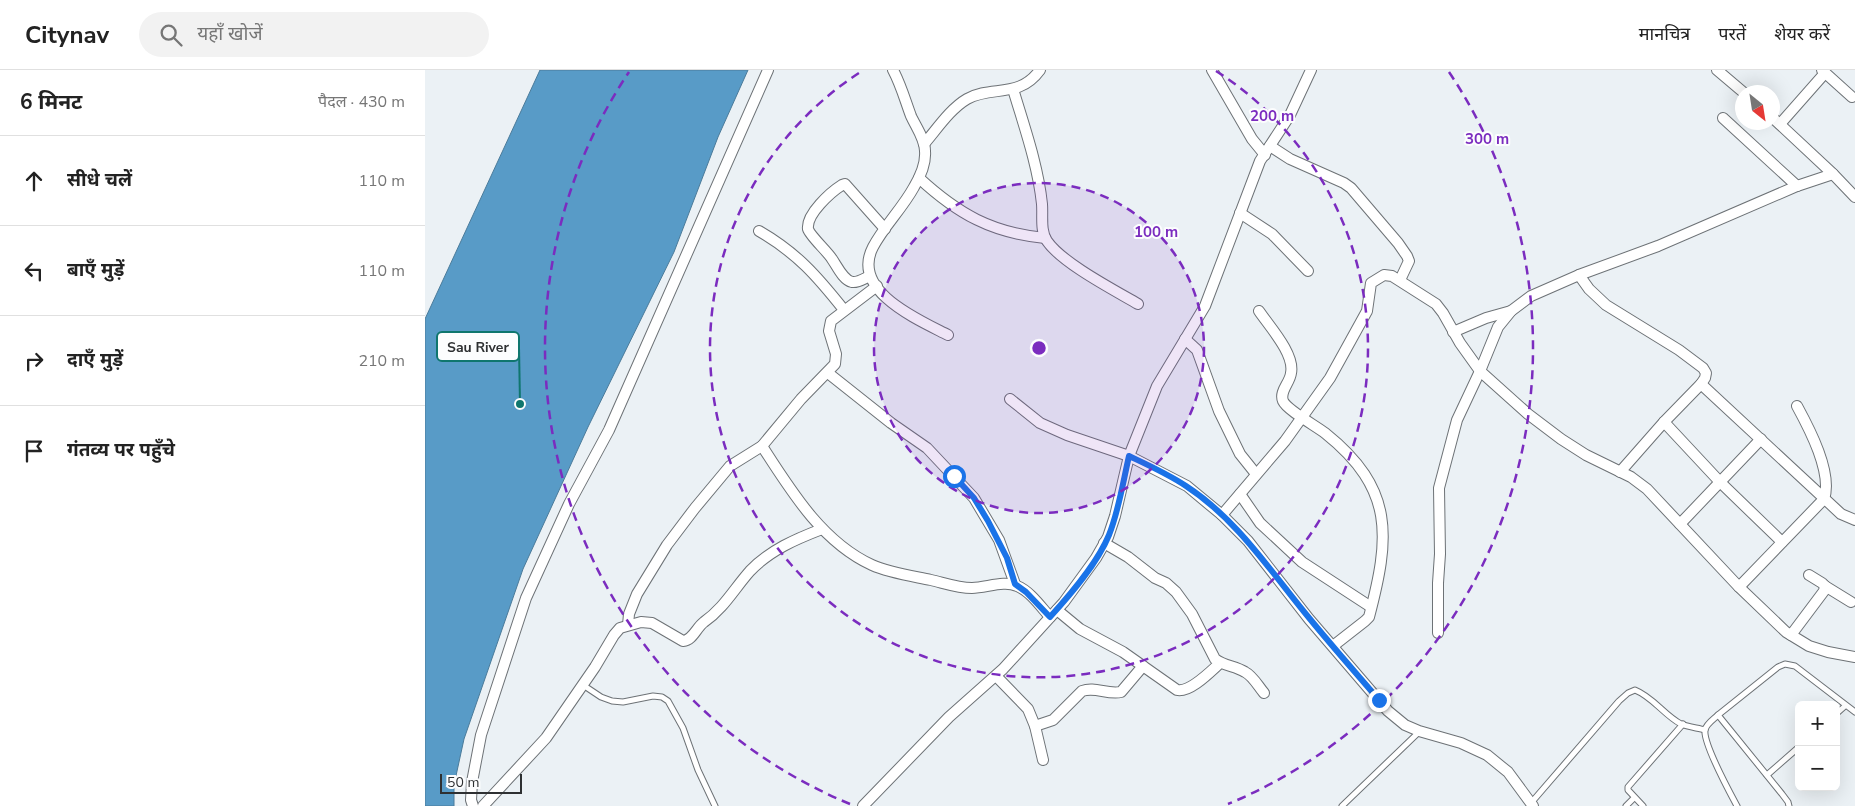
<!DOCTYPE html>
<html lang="hi">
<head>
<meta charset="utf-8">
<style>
	:root { --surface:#fff; --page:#f2f2f2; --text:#222; --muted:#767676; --line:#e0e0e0 }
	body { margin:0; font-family:"Nunito Sans","Noto Sans Devanagari",sans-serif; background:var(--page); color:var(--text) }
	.controls { position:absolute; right:15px; bottom:15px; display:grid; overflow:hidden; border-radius:8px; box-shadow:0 5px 20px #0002 }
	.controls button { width:45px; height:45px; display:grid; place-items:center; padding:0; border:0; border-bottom:1px solid var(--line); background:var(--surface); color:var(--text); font:25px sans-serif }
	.compass { position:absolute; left:1310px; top:15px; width:45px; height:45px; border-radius:50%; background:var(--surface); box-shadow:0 5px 20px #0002; rotate:150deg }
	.scale { position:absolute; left:15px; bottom:12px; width:82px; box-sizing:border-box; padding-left:5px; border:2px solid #2e3032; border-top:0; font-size:14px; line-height:18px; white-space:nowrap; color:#2e3032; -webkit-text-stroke:4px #fcfdfe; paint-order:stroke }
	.stop { position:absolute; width:15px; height:15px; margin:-11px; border:4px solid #1a73e8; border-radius:50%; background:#fff }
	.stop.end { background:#1a73e8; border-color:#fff; box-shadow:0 1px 5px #0008 }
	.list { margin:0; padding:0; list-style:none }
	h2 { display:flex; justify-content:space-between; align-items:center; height:65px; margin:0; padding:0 20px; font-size:21px }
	h2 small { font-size:16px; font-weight:400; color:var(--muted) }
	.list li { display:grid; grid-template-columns:32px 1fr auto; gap:15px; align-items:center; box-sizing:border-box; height:90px; padding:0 20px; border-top:1px solid var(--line) }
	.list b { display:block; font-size:19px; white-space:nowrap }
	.list em { font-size:16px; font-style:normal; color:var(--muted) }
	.icon { flex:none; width:28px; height:28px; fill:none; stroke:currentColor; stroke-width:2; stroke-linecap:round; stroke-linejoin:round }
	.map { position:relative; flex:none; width:1430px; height:736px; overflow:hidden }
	header { display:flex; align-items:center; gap:30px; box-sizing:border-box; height:70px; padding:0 25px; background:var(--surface); border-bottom:1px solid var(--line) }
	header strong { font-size:24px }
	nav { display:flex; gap:28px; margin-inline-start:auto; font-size:18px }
	.search { width:350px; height:45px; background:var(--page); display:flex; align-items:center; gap:12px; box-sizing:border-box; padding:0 18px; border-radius:28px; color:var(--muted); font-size:19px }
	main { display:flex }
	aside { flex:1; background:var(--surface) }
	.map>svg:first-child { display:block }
</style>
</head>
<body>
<header>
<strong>Citynav</strong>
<div class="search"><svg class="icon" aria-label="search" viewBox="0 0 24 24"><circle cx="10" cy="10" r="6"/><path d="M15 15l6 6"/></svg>यहाँ खोजें</div>
<nav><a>मानचित्र</a><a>परतें</a><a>शेयर करें</a></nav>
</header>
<main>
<aside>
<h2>6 मिनट<small>पैदल · 430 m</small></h2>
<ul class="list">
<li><svg class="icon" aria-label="ahead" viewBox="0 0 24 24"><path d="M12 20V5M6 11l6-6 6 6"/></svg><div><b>सीधे चलें</b></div><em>110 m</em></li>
<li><svg class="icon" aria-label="left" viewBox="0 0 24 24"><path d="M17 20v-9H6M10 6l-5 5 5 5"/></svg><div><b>बाएँ मुड़ें</b></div><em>110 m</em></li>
<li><svg class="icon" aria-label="right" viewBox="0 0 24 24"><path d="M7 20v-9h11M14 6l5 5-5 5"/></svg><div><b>दाएँ मुड़ें</b></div><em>210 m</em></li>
<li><svg class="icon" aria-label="arrive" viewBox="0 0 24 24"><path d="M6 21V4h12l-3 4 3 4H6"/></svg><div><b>गंतव्य पर पहुँचे</b></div></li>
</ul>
</aside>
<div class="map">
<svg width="1430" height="736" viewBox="0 0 1430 736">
	<rect width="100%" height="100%" fill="#ebf1f5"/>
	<!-- water -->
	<path fill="#589bc7" stroke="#4b7b9a" d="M 115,0 L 323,0 L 293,67 L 249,182 L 163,357 L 98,499 L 39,669 L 29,715 L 29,736 L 0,736 L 0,249 Z"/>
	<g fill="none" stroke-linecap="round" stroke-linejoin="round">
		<defs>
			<g id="service">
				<path d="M 158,615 L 176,627 L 187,631 L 198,632 L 228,626 L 237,627 L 243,631 L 258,658 L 273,700 L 290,736"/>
				<path d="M 1411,644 L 1420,636"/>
				<path d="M 1293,645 L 1357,724 L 1363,732 L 1364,736"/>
				<path d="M 1342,705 L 1374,677"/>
				<path d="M 1106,733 L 1194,631 L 1203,623 L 1210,620 C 1228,627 1239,645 1256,654 C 1263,657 1273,658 1280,660"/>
				<path d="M 917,736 L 994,662"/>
				<path d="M 1201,736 L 1209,728"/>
				<path d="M 1218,736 L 1203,720 L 1203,717 L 1258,654"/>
				<path d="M 1312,736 C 1305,723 1278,673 1280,660 C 1281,654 1289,649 1293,645 L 1353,597 L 1360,594 L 1370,596 L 1430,642"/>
			</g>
			<g id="minor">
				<path d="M 468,0 C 476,15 480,30 486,46 C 491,57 500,69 500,81 C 501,93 495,107 489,117 C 477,139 459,156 448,177 C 425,221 494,250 523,265"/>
				<path d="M 787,0 L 827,69 L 840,85"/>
				<path d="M 1292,0 L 1318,22"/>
				<path d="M 1397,0 L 1427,27"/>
				<path d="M 588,19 C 599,56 613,95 617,134 C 618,146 615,161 622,171 C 637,193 689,220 713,234"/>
				<path d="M 1298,48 L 1372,116"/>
				<path d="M 1348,48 L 1408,104 L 1430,127"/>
				<path d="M 1355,54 L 1400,3"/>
				<path d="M 499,74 C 512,59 525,39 542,29 C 567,15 594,29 615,0"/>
				<path d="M 845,76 L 865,89 L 919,113 L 926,118 L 973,173 L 982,186 L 984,191 L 975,210"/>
				<path d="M 494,108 C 533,144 567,163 620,168"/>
				<path d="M 815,143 L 847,164 L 883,201"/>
				<path d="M 334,161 C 372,183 392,206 419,240"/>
				<path d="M 1154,205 L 1164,219 L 1181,235 L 1254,280 L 1278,298 L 1281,303 L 1280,308 L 1276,314 L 1239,352 L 1195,402"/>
				<path d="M 445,206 C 440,208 433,213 427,212 C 418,210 412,196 407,189 C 403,182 385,166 383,159 C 381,144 406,122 417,115 L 420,114 L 460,159"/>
				<path d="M 834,241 C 844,256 870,284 866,303 C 865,313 854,321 858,331 C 862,340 891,356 900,363 C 970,419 965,467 944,547 L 940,551 L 908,576"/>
				<path d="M 1028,262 L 1061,248 L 1086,241"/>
				<path d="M 760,269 L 772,280 L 794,341 L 815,384 L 831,404"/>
				<path d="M 403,303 L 466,353 L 502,378 L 549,428 L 574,470 L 590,514"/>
				<path d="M 1276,314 L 1416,444 L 1430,450"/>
				<path d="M 585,329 L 615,353 L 642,365 L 704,386 L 762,416 L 797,445 L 823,471 L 884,549 L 963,641 L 980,655 L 994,661 L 1036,673 L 1062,685 L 1083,702 L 1108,736"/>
				<path d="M 1239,352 L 1295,412 L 1357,472"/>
				<path d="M 337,376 C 366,421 397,472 447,495 C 465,503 487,506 506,510 C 519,513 533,518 547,518 C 561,518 579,510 592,516 C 605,521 616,537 625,547"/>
				<path d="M 815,424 L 835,453 L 877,492 L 946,537"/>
				<path d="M 797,445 L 860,371 L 905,308 L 942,241 L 946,213 L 959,205 L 967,206 L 1011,234 L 1018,243 L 1035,273 L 1055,301 L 1103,344 L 1136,369 L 1161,385 L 1206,407 L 1222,419 L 1314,517 L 1361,562 L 1384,576 L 1403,582 L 1430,587"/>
				<path d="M 1255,454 L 1336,369"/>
				<path d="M 679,473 L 703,487 L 730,508 L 741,513 L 751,522 L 767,544 L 790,589 C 799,596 810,596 820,602 C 828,606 833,616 839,623"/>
				<path d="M 1400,516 L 1426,532"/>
				<path d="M 1314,517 L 1399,429 C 1408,403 1384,358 1372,336"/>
				<path d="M 632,540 L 655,559 L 698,582 L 752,620 C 765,623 786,601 795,593"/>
				<path d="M 203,555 L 204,544 L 212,524 L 242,475 L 270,438 L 305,396 L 337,376 L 376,329 L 410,294 L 411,284 L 404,261 L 406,251 L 452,216"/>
				<path d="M 1013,563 L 1013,513 L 1015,484 L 1014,418 L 1032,350 L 1055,301 L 1073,257 L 1086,241 L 1106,226 L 1154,205 L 1233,176 L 1372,116 L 1408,104"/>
				<path d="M 1366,565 L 1399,521 L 1400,516 L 1397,513 L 1384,505"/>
				<path d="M 571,606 L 603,639 L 610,656 L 618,690"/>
				<path d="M 610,656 L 628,650 L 657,621 C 670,616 682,625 696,622 L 718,596"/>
				<path d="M 48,736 L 46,730 L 47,712 L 56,665 L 101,528 L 144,434 L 184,360 L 343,0"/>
				<path d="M 58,736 L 121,668 L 170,597 L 189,565 L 195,558 L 216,552 L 227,553 L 258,571 C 268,570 271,558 279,552 C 299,538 309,519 325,501 C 345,480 371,469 397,459"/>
				<path d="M 438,736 L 524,647 L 578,599 L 639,532 L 671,488 L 683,467 L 690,446 L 704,386 L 732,316 L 780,236 L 835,91 L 865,45 L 886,0"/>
			</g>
		</defs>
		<!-- service casing -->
		<use href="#service" stroke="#6d7276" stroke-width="7"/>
		<!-- minor casing -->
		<use href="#minor" stroke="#6d7276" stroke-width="12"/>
		<!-- service -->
		<use href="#service" stroke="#fff" stroke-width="5"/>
		<!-- minor -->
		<use href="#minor" stroke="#fff" stroke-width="10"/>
	</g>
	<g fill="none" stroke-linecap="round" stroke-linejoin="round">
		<!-- route -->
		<path stroke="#1a73e8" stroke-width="6" d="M 529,406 L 549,428 L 563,451 L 582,488 L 590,514 L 601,522 L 625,547 C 646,524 672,494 684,465 C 694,440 698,412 704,386 C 723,395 743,404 761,416 C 812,449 846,502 885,549 C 907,576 931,603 954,630"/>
	</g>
	<!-- distance rings -->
	<circle cx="614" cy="278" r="165" fill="#7b2cbf" fill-opacity=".12"/>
	<g fill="none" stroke="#7b2cbf" stroke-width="2.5" stroke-dasharray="9 6">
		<circle cx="614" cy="278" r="165"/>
		<path d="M791 1A329 329 0 1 1 437 1"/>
		<path d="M425 734A494 494 0 0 1 204 2M1024 2A494 494 0 0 1 803 734"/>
	</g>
	<circle cx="614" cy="278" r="8" fill="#7b2cbf" stroke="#fcfdfe" stroke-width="2.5"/>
	<g font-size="15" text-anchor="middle" font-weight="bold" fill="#7b2cbf" stroke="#fcfdfe" stroke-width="4" stroke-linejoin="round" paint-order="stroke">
		<text x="847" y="51">200 m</text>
		<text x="1062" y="74">300 m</text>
		<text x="731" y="167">100 m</text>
	</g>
	<!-- callouts -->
	<path fill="none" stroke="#0f766e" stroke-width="2" d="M95 334L94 277"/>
	<circle fill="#0f766e" stroke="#fcfdfe" stroke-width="2" cx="95" cy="334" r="5"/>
	<rect fill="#fcfdfe" stroke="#0f766e" stroke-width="2" x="12" y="262" width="82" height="29" rx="5"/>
	<g font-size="14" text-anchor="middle" font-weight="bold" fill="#2e3032">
		<text x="53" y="282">Sau River</text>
	</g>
</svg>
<div class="controls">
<button>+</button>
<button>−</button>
</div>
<svg class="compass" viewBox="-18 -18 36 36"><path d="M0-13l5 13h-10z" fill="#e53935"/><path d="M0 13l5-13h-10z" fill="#767676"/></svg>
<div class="scale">50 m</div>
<div class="stop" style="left:529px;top:406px"></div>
<div class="stop end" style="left:954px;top:630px"></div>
</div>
</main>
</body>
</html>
